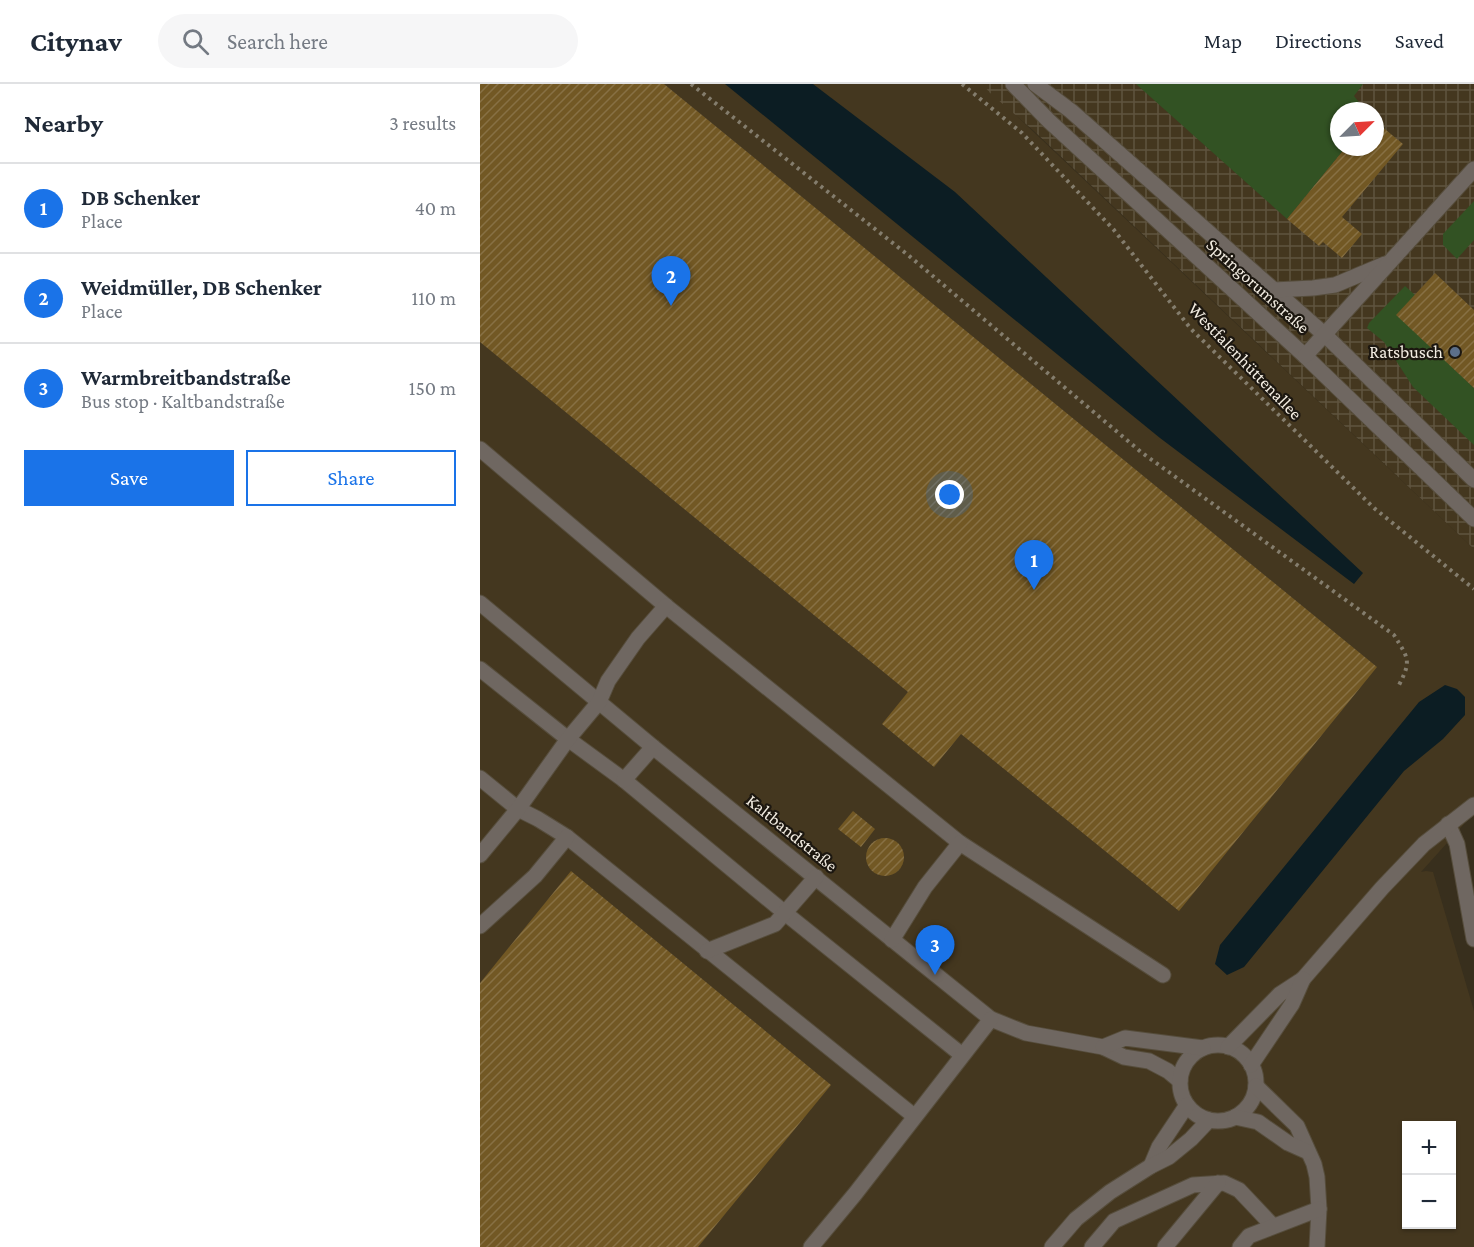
<!DOCTYPE html>
<html lang="en">
<head>
<meta charset="utf-8">
<style>
	:root { --surface:#fff; --page:#f6f6f7; --text:#1f2937; --muted:#747a83; --line:#e0e1e3; --accent:#1a73e8 }
	body { margin:0; font-family:"Crimson Pro",serif; background:var(--page); color:var(--text) }
	.controls { position:absolute; right:18px; bottom:18px; display:grid; overflow:hidden; border-radius:0px; box-shadow:0 2px 4px #0004 }
	.controls button { width:54px; height:54px; display:grid; place-items:center; padding:0; border:0; border-bottom:2px solid var(--line); background:var(--surface); color:var(--text); font:30px sans-serif }
	.compass { position:absolute; left:850px; top:18px; width:54px; height:54px; border-radius:50%; background:var(--surface); box-shadow:0 2px 4px #0004; rotate:66deg }
	.you { position:absolute; left:470px; top:411px; width:21px; height:21px; margin:-15px; border:4px solid #fff; border-radius:50%; background:#1a73e8; box-shadow:0 0 0 9px #1a73e833 }
	.badge { display:grid; place-items:center; width:39px; height:39px; border-radius:50%; background:var(--accent); color:#fff; font-size:20px; font-weight:700 }
	.pin { position:absolute; translate:-50% -50px; filter:drop-shadow(0 2px 3px #0008) }
	.pin::after { content:''; position:absolute; top:32px; width:21px; height:18px; background:inherit; clip-path:polygon(0 0,100% 0,50% 100%) }
	.list { margin:0; padding:0; list-style:none }
	h2 { display:flex; justify-content:space-between; align-items:center; height:78px; margin:0; padding:0 24px; font-size:26px }
	h2 small { font-size:20px; font-weight:400; color:var(--muted) }
	.list li { display:grid; grid-template-columns:39px 1fr auto; gap:18px; align-items:center; box-sizing:border-box; height:90px; padding:0 24px; border-top:2px solid var(--line) }
	.list b { display:block; font-size:22px; white-space:nowrap }
	.list p { margin:0; font-size:20px; white-space:nowrap; color:var(--muted) }
	.list em { font-size:20px; font-style:normal; color:var(--muted) }
	.actions { display:flex; gap:12px; padding:18px 24px }
	.actions a { flex:1; padding:14px 0; border:2px solid var(--accent); border-radius:0px; text-align:center; font-size:21px; color:var(--accent) }
	.actions .main { background:var(--accent); color:#fff }
	.icon { flex:none; width:33px; height:33px; fill:none; stroke:currentColor; stroke-width:2; stroke-linecap:round; stroke-linejoin:round }
	.map { position:relative; flex:none; width:994px; height:1163px; overflow:hidden }
	header { display:flex; align-items:center; gap:36px; box-sizing:border-box; height:84px; padding:0 30px; background:var(--surface); border-bottom:2px solid var(--line) }
	header strong { font-size:28px }
	nav { display:flex; gap:33px; margin-inline-start:auto; font-size:21px }
	.search { width:420px; height:54px; background:var(--page); display:flex; align-items:center; gap:15px; box-sizing:border-box; padding:0 21px; border-radius:33px; color:var(--muted); font-size:22px }
	main { display:flex }
	aside { flex:1; background:var(--surface) }
	.map>svg:first-child { display:block }
</style>
</head>
<body>
<header>
<strong>Citynav</strong>
<div class="search"><svg class="icon" aria-label="search" viewBox="0 0 24 24"><circle cx="10" cy="10" r="6"/><path d="M15 15l6 6"/></svg>Search here</div>
<nav><a>Map</a><a>Directions</a><a>Saved</a></nav>
</header>
<main>
<aside>
<h2>Nearby<small>3 results</small></h2>
<ul class="list">
<li><span class="badge">1</span><div><b>DB Schenker</b><p>Place</p></div><em>40 m</em></li>
<li><span class="badge">2</span><div><b>Weidmüller, DB Schenker</b><p>Place</p></div><em>110 m</em></li>
<li><span class="badge">3</span><div><b>Warmbreitbandstraße</b><p>Bus stop · Kaltbandstraße</p></div><em>150 m</em></li>
</ul>
<div class="actions"><a class="main">Save</a><a>Share</a></div>
</aside>
<div class="map">
<svg width="994" height="1163" viewBox="0 0 994 1163">
	<defs>
		<pattern id="industrial-grid" width="8" height="8" patternUnits="userSpaceOnUse" patternTransform="scale(1.5)"><rect width="8" height="8" fill="#44371f"/><path d="M0 4h8M4 0v8" fill="none" stroke="#5f543f"/></pattern>
		<pattern id="building-hatch" width="6" height="6" patternUnits="userSpaceOnUse" patternTransform="scale(1.5)"><rect width="6" height="6" fill="#725824"/><path d="M-1 1l2-2M0 6l6-6M5 7l2-2" fill="none" stroke="#877044"/></pattern>
	</defs>
	<rect width="100%" height="100%" fill="#382f1d"/>
	<!-- built -->
	<path fill="#44371f" fill-rule="evenodd" d="M 0,0 L 503,0 L 994,465 L 994,729 L 941,788 L 946,787 L 953,788 L 994,927 L 994,1163 L 0,1163 ZM 926,1042 L 972,1042 L 972,1140 L 926,1140 Z"/>
	<!-- industrial -->
	<path fill="url(#industrial-grid)" fill-rule="evenodd" d="M 503,0 L 994,0 L 994,465 L 554,47 L 509,8 ZM 859,27 L 895,27 L 895,63 L 859,63 Z"/>
	<!-- grass -->
	<g fill="#325223">
		<path d="M 656,0 L 883,0 L 874,12 L 886,27 L 859,27 L 859,63 L 866,63 L 807,135 Z"/>
		<path d="M 994,117 L 994,156 L 977,175 L 963,161 L 963,150 Z"/>
		<path d="M 925,202 L 935,211 L 917,231 L 994,304 L 994,361 L 933,303 L 904,258 L 887,244 L 889,239 Z"/>
	</g>
	<!-- water -->
	<g fill="#0c1d23">
		<path d="M 245,0 L 333,0 L 475,108 L 883,489 L 874,500 L 680,354 Z"/>
		<path d="M 965,601 L 977,605 L 985,613 L 985,631 L 963,655 L 924,687 L 764,883 L 747,891 L 735,880 L 740,861 L 939,618 Z"/>
	</g>
	<!-- building -->
	<g fill="url(#building-hatch)">
		<path d="M 0,0 L 184,0 L 897,583 L 699,827 L 481,650 L 454,683 L 402,640 L 428,608 L 0,258 Z"/>
		<path d="M 895,37 L 923,60 L 862,133 L 882,150 L 862,174 L 843,158 L 839,162 L 807,135 L 866,63 L 895,63 Z"/>
		<path d="M 955,189 L 994,226 L 994,304 L 916,231 Z"/>
		<path d="M 373,727 L 395,745 L 381,763 L 358,745 Z"/>
		<circle cx="405" cy="773" r="19"/>
		<path d="M 91,787 L 351,1001 L 218,1163 L 0,1163 L 0,899 Z"/>
	</g>
	<g fill="none" stroke-linecap="round" stroke-linejoin="round">
		<defs>
			<g id="minor">
				<path d="M 533,0 L 569,37 L 825,272 L 994,435"/>
				<path d="M 555,0 L 591,27 L 845,251 L 994,396"/>
				<path d="M 794,206 L 833,204 L 855,201 L 905,180"/>
				<path d="M 825,272 L 994,85"/>
				<path d="M 0,365 L 186,522 L 480,759 L 683,891"/>
				<path d="M 0,519 L 173,663 L 511,935 L 546,949 L 623,963 L 644,973 L 669,977 L 688,987 L 700,997"/>
				<path d="M 0,585 L 88,655 L 144,696 L 305,829 L 482,971"/>
				<path d="M 0,694 L 38,725 L 58,735 L 87,753 L 434,1032"/>
				<path d="M 144,696 L 173,663"/>
				<path d="M 968,740 L 977,760 L 994,855"/>
				<path d="M 0,771 L 38,725 L 88,655 L 119,618 L 128,597 L 158,554 L 186,522"/>
				<path d="M 0,842 L 55,792 L 87,753"/>
				<path d="M 412,856 L 445,803 L 480,759"/>
				<path d="M 227,867 L 295,840 L 336,793"/>
				<circle cx="738" cy="999" r="38"/>
				<path d="M 623,963 L 645,954 L 723,964"/>
				<path d="M 748,963 L 800,910 L 823,895 L 902,804 L 944,760 L 994,721"/>
				<path d="M 771,981 L 812,920 L 823,895"/>
				<path d="M 776,1002 L 817,1042 L 834,1080 L 837,1093 L 839,1125 L 837,1163"/>
				<path d="M 755,1033 L 778,1038 L 808,1059 L 828,1068"/>
				<path d="M 671,1082 L 679,1063 L 707,1021"/>
				<path d="M 331,1163 L 375,1110 L 511,935"/>
				<path d="M 572,1163 L 596,1135 L 630,1108 L 671,1082 L 689,1073 L 711,1055 L 729,1036"/>
				<path d="M 612,1163 L 634,1137 L 713,1101 L 744,1099 L 759,1106 L 793,1142"/>
				<path d="M 685,1163 L 738,1099"/>
				<path d="M 760,1163 L 769,1152 L 839,1125"/>
			</g>
		</defs>
		<!-- minor casing -->
		<use href="#minor" stroke="#564d3c" stroke-width="17"/>
		<!-- path -->
		<g stroke="#847d6d" stroke-width="4" stroke-dasharray="3 4.5" stroke-linecap="butt">
			<path d="M 211,0 L 428,171 L 661,368 L 914,551 C 928,574 932,576 919,601"/>
			<path d="M 482,0 L 542,49 L 634,146 L 711,245 L 894,424 L 994,505"/>
		</g>
		<!-- minor -->
		<use href="#minor" stroke="#6f6761" stroke-width="15"/>
	</g>
	<!-- markers -->
	<circle fill="#5c6f8a" stroke="#1c1710" stroke-width="2" cx="975" cy="268" r="6"/>
	<g text-anchor="middle" dominant-baseline="central" stroke-width="4.5" stroke-linejoin="round" paint-order="stroke">
		<!-- street labels -->
		<g font-size="18" fill="#f2ece1" stroke="#1c1710">
			<text transform="translate(778 202) rotate(42)">Springorumstraße</text>
			<text transform="translate(765 277) rotate(46)">Westfalenhüttenallee</text>
			<text transform="translate(312 749) rotate(39)">Kaltbandstraße</text>
		</g>
		<!-- poi labels -->
		<g font-size="18" fill="#f2ece1" stroke="#1c1710" text-anchor="end">
			<text x="963" y="268">Ratsbusch</text>
		</g>
	</g>
</svg>
<div class="controls">
<button>+</button>
<button>−</button>
</div>
<svg class="compass" viewBox="-18 -18 36 36"><path d="M0-13l5 13h-10z" fill="#e53935"/><path d="M0 13l5-13h-10z" fill="#747a83"/></svg>
<div class="you"></div>
<div class="pin badge" style="left:554px;top:506px">1</div>
<div class="pin badge" style="left:191px;top:222px">2</div>
<div class="pin badge" style="left:455px;top:891px">3</div>
</div>
</main>
</body>
</html>
